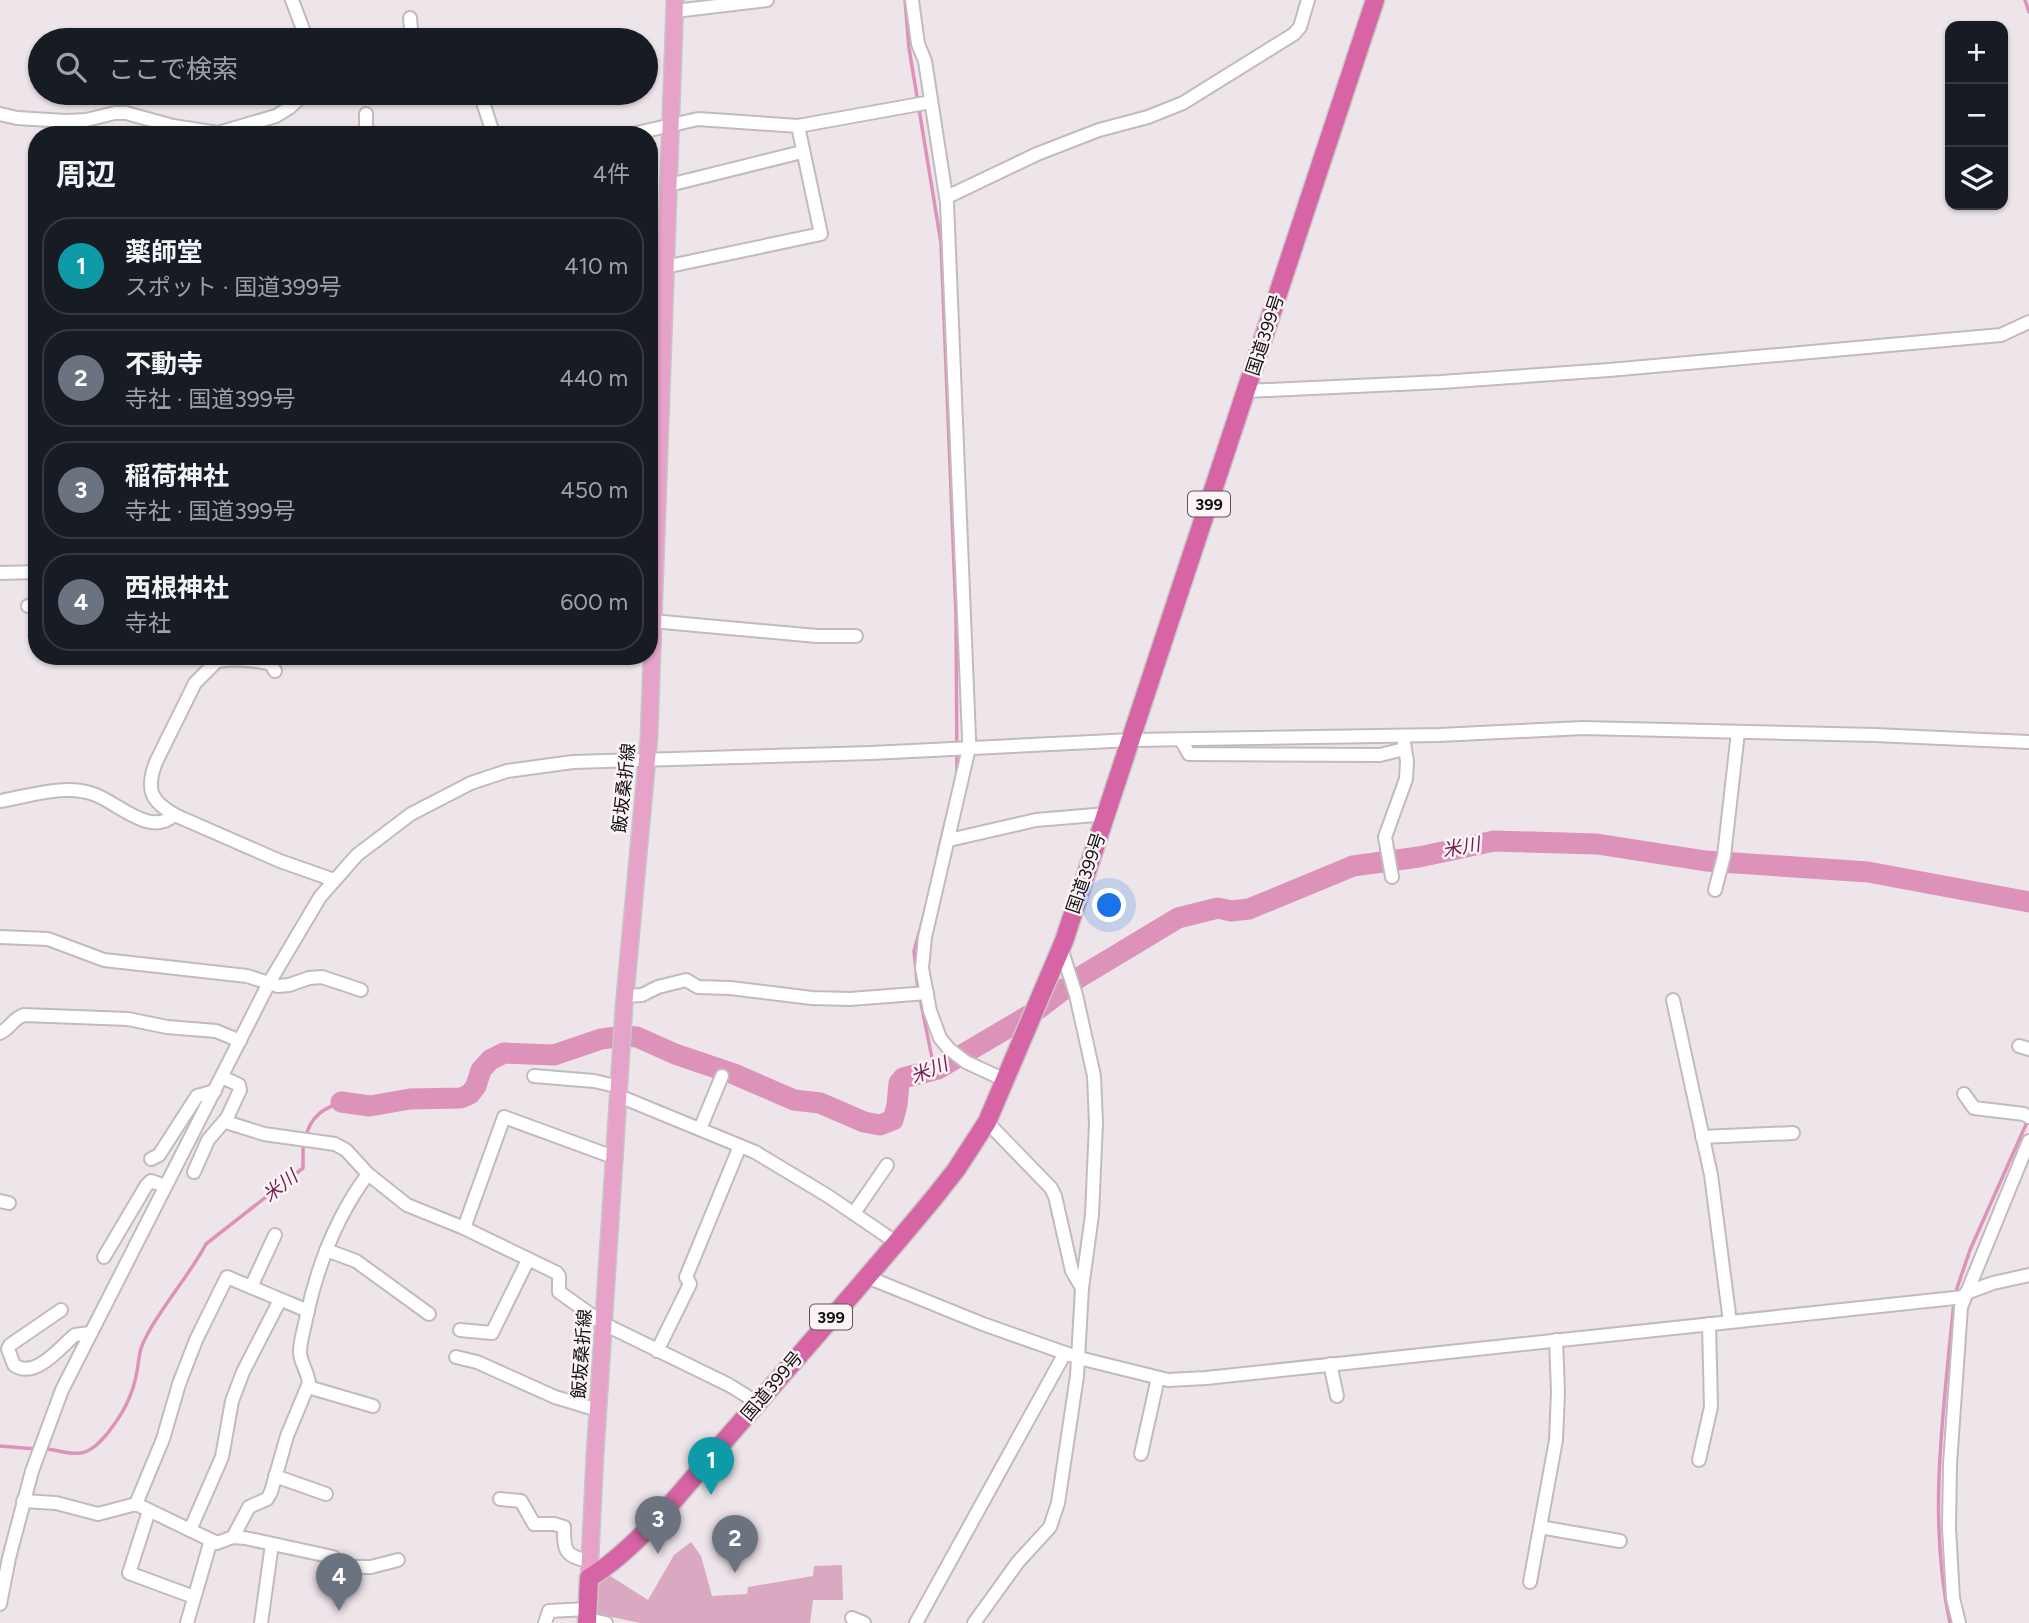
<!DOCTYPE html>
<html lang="ja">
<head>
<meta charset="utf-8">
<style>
	:root { --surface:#171b24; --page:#242831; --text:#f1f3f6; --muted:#9ea1a6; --line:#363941; --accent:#d93025 }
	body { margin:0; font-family:Figtree,"Noto Sans JP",sans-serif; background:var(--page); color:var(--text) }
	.controls { position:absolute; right:21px; top:21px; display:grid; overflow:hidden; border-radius:14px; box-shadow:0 2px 5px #0004 }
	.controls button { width:63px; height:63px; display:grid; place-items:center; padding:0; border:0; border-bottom:2px solid var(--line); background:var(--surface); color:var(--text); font:35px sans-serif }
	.you { position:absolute; left:1110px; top:906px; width:24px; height:24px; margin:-18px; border:5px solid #fff; border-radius:50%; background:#1a73e8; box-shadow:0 0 0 10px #1a73e833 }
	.badge { display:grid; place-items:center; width:46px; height:46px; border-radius:50%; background:var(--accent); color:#fff; font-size:23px; font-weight:700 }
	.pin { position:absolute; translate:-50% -58px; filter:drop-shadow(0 2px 4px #0008) }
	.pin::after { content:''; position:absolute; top:37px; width:24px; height:21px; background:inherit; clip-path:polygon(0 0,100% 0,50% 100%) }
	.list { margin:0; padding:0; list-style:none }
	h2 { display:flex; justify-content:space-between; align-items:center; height:91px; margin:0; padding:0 28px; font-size:30px }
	h2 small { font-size:23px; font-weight:400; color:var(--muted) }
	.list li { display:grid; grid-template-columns:46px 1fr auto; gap:21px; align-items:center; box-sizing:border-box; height:98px; margin:0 14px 14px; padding:0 14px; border:2px solid var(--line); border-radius:28px }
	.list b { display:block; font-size:26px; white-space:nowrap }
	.list p { margin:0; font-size:23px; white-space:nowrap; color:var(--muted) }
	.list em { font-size:23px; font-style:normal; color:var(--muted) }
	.icon { flex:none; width:38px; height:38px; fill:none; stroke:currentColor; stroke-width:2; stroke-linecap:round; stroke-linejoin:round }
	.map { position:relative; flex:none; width:2029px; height:1623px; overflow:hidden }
	.search { position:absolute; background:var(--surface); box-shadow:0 2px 5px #0004; left:28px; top:28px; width:630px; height:77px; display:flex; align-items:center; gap:18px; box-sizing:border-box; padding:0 24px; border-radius:38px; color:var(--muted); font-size:26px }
	.panel { position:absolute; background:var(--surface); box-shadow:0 2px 5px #0004; left:28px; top:126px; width:630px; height:539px; border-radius:28px }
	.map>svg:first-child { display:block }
</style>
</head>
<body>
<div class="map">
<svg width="2029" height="1623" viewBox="0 0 2029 1623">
	<rect width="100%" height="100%" fill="#eee5ea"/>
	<!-- green -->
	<path fill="#daa8c1" d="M 691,1542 L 701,1556 L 712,1596 L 747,1594 L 748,1587 L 813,1576 L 814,1566 L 842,1565 L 843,1600 L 813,1600 L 810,1623 L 640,1623 L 598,1614 L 592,1610 L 595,1590 L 607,1574 L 648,1600 L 674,1555 Z"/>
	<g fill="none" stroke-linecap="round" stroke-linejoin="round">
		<!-- stream -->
		<g stroke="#dd92b9" stroke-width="3.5">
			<path d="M 905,0 L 909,48 L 941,243 L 956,615 L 957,772"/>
			<path d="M 2025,0 L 2029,12"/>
			<path d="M 938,853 L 951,800"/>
			<path d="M 918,990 L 914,951 L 925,912"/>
			<path d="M 920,998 L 932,1058 L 938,1069"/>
			<path d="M 306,1136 C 311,1116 323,1109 341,1102"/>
			<path d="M 1955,1294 L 1970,1250 L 2028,1120"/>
			<path d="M 0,1446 L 36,1449"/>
			<path d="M 44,1449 C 56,1449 69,1455 81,1453 C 92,1451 100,1442 107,1434 C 122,1415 133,1396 137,1371 C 140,1356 138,1351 147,1335 C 164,1303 189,1276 206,1244 L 303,1168 L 303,1143"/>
			<path d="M 1950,1623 C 1927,1517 1944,1408 1954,1301"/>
		</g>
		<!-- river -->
		<path stroke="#dd92b9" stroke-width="21" d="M 341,1102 L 370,1106 L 410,1099 L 461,1098 L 470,1094 L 476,1086 L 481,1070 L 490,1060 L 504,1053 L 554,1055 L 601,1039 L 625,1036 L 637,1037 L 675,1054 L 734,1074 L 794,1100 L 820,1103 L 864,1122 L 880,1125 L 893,1120 L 897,1105 L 899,1083 L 903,1078 L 938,1069 L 1033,1013 L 1080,977 L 1178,918 L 1218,908 L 1231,911 L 1249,909 L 1353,866 L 1419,857 L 1494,841 L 1597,844 L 1706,861 L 1868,872 L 2029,902"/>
		<defs>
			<g id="minor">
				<path d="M 292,0 L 307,40"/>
				<path d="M 912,0 L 918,44 L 925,61 L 947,203 L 969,738 L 969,748 L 925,937 L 922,968 L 930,1011 L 940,1038 L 949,1049 L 966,1062 L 1005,1080"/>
				<path d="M 675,11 L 767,0"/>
				<path d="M 410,18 L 412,40"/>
				<path d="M 480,93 L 492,130 L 495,135"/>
				<path d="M 0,114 L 17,118 L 66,121 L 86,120 L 115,113 L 126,113 L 173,126 L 218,133 L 276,116 L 289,108 L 305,93"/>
				<path d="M 366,114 L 366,135"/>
				<path d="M 628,135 L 698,119 L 798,126 L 931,102"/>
				<path d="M 669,185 L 802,152"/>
				<path d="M 947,197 L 1037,154 L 1099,130 L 1148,117 L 1183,103 L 1294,34 L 1300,27 L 1308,0"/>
				<path d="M 665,267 L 821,234 L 798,126"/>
				<path d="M 1246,391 L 1441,382 L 1609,370 L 2001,335 L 2029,322"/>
				<path d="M 0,573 L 37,572"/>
				<path d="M 28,606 L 37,606"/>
				<path d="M 652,621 L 817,636 L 856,636"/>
				<path d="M 218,656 L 217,661 L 195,683 L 156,762 C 145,790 151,802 177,816 L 280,861 L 334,880"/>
				<path d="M 217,661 C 236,658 252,659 271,664 L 275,671"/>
				<path d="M 1181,740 L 1189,754 L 1380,755 L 1404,749"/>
				<path d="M 0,801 C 31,796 65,783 96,795 C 119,804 151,837 174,815"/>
				<path d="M 949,840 L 1036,820 L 1107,814"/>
				<path d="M 1392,877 L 1385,837 L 1406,779 L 1407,761 L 1404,743"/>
				<path d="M 1715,890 L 1724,856 L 1738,732"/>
				<path d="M 0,937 L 48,939 L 104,960 L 247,976 L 278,986 L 289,985 L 309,978 L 322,977 L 361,990"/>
				<path d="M 625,996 L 642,995 L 658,987 L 686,980 L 698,987 L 730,988 L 812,998 L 850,999 L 927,993"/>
				<path d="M 1673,1000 L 1711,1175 L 1730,1322"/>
				<path d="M 0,1033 C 11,1028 13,1018 24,1015 L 128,1019 L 167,1027 L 216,1031 L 240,1041"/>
				<path d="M 2019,1046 L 2029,1049"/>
				<path d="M 534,1076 L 594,1081 L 620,1087"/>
				<path d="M 222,1077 L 239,1085 L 240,1090 L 227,1118 L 229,1123 L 264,1134 L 335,1144 L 346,1150 L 368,1174 L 407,1205 L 464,1228 L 557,1273 L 559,1276 L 559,1292 L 604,1324 L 729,1385 L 758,1403"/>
				<path d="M 1964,1094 L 1974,1108 L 2024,1114 L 2029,1117"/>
				<path d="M 619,1096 L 755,1152 L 828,1196 L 897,1243"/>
				<path d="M 987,1122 L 1051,1188 L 1055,1196 L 1072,1271 L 1082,1288"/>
				<path d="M 700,1129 L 722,1076"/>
				<path d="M 1702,1137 L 1793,1133"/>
				<path d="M 151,1159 L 159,1155 L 197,1096 L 215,1091"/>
				<path d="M 194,1172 L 208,1140 L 227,1118"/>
				<path d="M 0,1201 L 9,1203"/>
				<path d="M 854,1213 L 887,1165"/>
				<path d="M 464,1228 L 504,1117 L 616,1158"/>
				<path d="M 326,1250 L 356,1261 L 429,1314"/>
				<path d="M 104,1257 L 146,1186 L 151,1181 L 165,1186"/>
				<path d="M 867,1277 L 983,1324 L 1079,1358 L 1168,1380 L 1206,1378 L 1964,1297"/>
				<path d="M 251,1287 L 275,1235"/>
				<path d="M 1966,1293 L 1993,1283 L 2029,1275"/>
				<path d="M 61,1310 L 10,1345 L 8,1349 L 14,1365 C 36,1380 61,1346 75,1335 L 90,1333"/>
				<path d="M 460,1330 L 492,1333 L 528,1260"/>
				<path d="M 657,1351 L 690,1284 L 686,1277 L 740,1146"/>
				<path d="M 456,1357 L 477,1362 L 555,1397 L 598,1410"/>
				<path d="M 1330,1364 L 1337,1396"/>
				<path d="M 308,1387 L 373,1406"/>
				<path d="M 1141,1454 L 1158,1378"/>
				<path d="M 1699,1460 L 1711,1407 L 1709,1324"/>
				<path d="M 275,1476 L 326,1494"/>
				<path d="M 500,1499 L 521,1501 L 534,1524 L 554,1524 L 564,1527 C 564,1553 565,1555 590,1562"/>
				<path d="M 23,1501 L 56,1503 L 98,1514 L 136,1504 L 217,1543 L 233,1537 L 245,1538 L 333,1557 L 340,1567 L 371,1567 L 398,1560"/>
				<path d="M 136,1504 L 163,1439 L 179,1384 L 196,1340 L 227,1277 L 308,1311"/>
				<path d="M 149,1511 L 129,1573 L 194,1597"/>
				<path d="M 1540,1527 L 1620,1541"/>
				<path d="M 190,1530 L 222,1457 L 232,1401 L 243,1372 L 280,1300"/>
				<path d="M 233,1537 L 249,1507 L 267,1499 L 271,1492 L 287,1436 L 309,1383 C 308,1372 300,1362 300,1352 C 300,1341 304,1330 306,1319 C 317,1267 335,1218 368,1174"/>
				<path d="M 1530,1582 L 1556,1440 L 1558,1392 L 1556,1340"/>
				<path d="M 0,1604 L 9,1558 L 32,1471 L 62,1390 L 269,983 L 320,897 L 357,855 L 411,814 L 471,783 L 507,771 L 573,762 L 871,753 L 1132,740 L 1439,735 L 1583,728 L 1875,735 L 2029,742"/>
				<path d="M 852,1618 L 864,1623"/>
				<path d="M 587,1619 L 606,1623"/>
				<path d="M 187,1623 L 211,1540"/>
				<path d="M 261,1623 L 272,1544"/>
				<path d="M 545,1623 L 549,1611 L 587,1609"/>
				<path d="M 916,1623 L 1065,1353"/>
				<path d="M 974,1623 L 1018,1562 L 1050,1527 L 1058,1503 L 1077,1376 L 1082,1288 L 1092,1215 L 1096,1123 L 1094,1076 L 1076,995 L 1061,948"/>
				<path d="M 1959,1623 L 1953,1598 L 1949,1528 L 1950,1464 L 1961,1307 L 2029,1141"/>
			</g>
			<path id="major" d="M 589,1578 L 595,1455 L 624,1007 L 649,738 L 675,0"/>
			<path id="highway" d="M 587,1623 L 589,1578 C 640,1547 688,1483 727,1438 C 796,1359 866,1280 933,1199 L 956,1170 L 987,1122 L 1064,941 L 1375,0"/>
		</defs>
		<!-- minor casing -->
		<use href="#minor" stroke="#c3babe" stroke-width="16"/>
		<!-- major casing -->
		<use href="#major" stroke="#c6c6c6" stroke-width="19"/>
		<!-- highway casing -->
		<use href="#highway" stroke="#c6c6c6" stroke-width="21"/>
		<!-- minor -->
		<use href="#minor" stroke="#fff" stroke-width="12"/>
		<!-- major -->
		<use href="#major" stroke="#e7a2c9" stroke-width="16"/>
		<!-- highway -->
		<use href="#highway" stroke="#d764a5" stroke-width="18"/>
	</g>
	<g text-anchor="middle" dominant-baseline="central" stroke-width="5" stroke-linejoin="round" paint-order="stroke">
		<!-- shield labels -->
		<g fill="#fcf3f7" stroke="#595456" stroke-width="2">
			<rect x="1188" y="491.5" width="42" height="25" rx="5"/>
			<rect x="810" y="1304.5" width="42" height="25" rx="5"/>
		</g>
		<g font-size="16" font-weight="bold" fill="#131011">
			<text x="1209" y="504">399</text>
			<text x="831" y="1317">399</text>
		</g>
		<!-- street labels -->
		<g font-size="18" fill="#131011" stroke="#fcf3f7">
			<text transform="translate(1265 335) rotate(-72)">国道399号</text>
			<text transform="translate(624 788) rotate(-84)">飯坂桑折線</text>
			<text transform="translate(1086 873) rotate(-71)">国道399号</text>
			<text transform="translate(582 1354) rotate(-86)">飯坂桑折線</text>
			<text transform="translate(772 1386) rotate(-50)">国道399号</text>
		</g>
		<!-- water labels -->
		<g font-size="19" font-style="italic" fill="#721b51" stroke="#fcf3f7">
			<text transform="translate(1461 847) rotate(-10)">米川</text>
			<text transform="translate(929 1070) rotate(-22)">米川</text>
			<text transform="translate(280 1186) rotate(-38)">米川</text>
		</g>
	</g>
</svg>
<div class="controls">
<button>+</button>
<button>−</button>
<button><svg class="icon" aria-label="layers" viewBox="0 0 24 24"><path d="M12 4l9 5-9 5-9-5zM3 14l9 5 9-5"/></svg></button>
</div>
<div class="you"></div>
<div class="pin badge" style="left:711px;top:1495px;background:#0f9aa8">1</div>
<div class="pin badge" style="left:735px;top:1573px;background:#6b7280">2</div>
<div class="pin badge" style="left:658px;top:1554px;background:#6b7280">3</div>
<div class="pin badge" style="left:339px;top:1611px;background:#6b7280">4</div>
<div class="search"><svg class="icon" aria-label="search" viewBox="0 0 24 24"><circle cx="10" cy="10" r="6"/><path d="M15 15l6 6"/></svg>ここで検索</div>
<section class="panel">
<h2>周辺<small>4件</small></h2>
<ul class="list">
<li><span class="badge" style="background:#0f9aa8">1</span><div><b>薬師堂</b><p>スポット · 国道399号</p></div><em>410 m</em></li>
<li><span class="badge" style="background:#6b7280">2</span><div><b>不動寺</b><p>寺社 · 国道399号</p></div><em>440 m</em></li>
<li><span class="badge" style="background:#6b7280">3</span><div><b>稲荷神社</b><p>寺社 · 国道399号</p></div><em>450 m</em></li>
<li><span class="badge" style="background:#6b7280">4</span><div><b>西根神社</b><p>寺社</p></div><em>600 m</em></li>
</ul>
</section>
</div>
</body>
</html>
